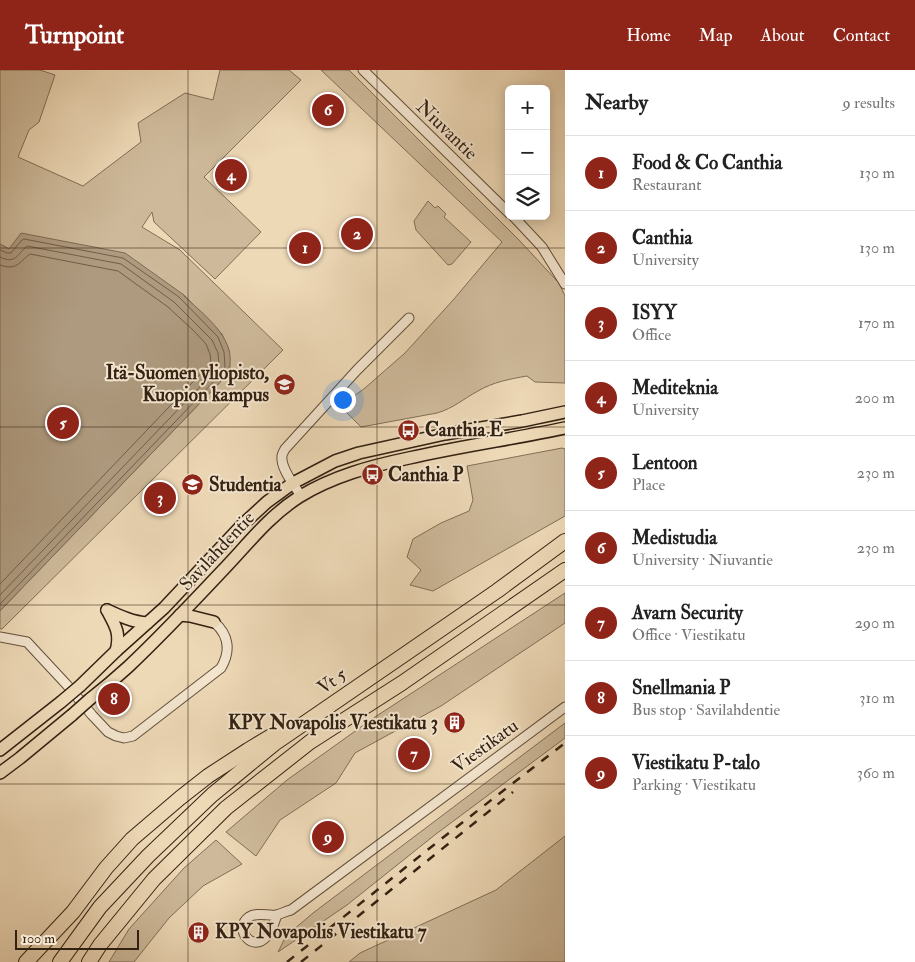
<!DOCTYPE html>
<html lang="en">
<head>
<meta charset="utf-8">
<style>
	:root { --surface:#fff; --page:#f6f6f6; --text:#222; --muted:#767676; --line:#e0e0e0; --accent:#8f2418 }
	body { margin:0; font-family:"IM FELL Double Pica",serif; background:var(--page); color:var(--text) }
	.controls { position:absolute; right:15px; top:15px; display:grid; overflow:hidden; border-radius:8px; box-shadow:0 2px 12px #0003 }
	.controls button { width:45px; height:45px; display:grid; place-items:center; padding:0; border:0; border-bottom:1px solid var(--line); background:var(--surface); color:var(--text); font:25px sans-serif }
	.scale { position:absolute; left:15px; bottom:12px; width:124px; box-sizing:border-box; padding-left:5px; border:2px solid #332112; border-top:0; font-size:14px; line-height:18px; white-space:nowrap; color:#332112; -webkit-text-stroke:4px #f4e6d0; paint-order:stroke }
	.you { position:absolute; left:342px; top:329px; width:18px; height:18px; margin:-12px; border:4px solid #fff; border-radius:50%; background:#1a73e8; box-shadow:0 0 0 8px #1a73e833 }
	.badge { display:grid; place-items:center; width:32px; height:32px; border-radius:50%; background:var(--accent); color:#fff; font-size:16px; font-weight:700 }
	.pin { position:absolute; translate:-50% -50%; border:2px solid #fff; box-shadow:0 1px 5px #0006 }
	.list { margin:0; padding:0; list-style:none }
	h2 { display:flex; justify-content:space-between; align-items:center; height:65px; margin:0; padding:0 20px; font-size:21px }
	h2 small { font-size:16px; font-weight:400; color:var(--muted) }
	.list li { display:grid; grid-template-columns:32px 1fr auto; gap:15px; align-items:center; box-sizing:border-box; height:75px; padding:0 20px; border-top:1px solid var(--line) }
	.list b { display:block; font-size:19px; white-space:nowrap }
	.list p { margin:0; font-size:16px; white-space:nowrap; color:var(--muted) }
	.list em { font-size:16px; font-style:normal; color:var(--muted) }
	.icon { flex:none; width:28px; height:28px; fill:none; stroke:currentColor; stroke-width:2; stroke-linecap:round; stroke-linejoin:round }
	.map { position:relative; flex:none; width:565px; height:892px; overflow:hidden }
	header { display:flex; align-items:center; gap:30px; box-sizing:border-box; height:70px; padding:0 25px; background:var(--accent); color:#fff }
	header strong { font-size:24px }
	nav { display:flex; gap:28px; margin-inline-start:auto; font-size:18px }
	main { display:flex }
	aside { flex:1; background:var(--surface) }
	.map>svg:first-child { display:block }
</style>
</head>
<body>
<header>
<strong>Turnpoint</strong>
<nav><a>Home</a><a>Map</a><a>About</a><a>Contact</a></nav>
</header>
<main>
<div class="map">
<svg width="565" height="892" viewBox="0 0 565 892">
	<rect width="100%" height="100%" fill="#eed9b7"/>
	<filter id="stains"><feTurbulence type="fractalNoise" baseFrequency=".004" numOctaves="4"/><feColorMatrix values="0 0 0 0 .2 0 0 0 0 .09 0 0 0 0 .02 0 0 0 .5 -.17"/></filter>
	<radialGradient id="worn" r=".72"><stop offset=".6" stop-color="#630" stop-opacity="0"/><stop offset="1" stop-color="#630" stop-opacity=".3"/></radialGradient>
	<!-- green -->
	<g fill="#ceba9b" stroke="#806e56">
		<path d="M 0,0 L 40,0 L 55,5 L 39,52 L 29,60 L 18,87 L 83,116 L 141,72 L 138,53 L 185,23 L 213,30 L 220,0 L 289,0 L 301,10 L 204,107 L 261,162 L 215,209 L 154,152 L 152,142 L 142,157 L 180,180 L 283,280 L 2,559 L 0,559 L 0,541 L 226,306 L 230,298 L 229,280 L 222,264 L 184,225 L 9,179 L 0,174 Z"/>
		<path d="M 321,0 L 349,0 L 519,170 L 559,213 L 565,226 L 565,313 L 535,312 L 527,306 C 510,309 493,312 478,321 C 463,329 454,338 437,343 L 361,357 L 340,336 L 365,318 L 405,283 L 454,229 L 502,172 Z"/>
		<path d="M 428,131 L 435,138 L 438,136 L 446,144 L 444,147 L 471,172 L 452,194 L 448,195 L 416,160 L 414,151 Z"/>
		<path d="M 562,378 L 565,379 L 565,446 L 433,521 L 410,515 L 421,500 L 407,487 L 413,469 L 441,453 L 469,441 L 473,430 L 467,396 Z"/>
		<path d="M 565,523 L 565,553 L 441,636 L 355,683 L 336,713 L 280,750 L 256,786 L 226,762 L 287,710 L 372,649 Z"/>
		<path d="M 565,653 L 565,668 L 436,764 L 347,835 L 278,882 L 286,866 L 313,843 Z"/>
		<path d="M 565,766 L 565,892 L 349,892 L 360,883 L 496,820 Z"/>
		<path d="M 216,770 L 242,794 L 203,816 L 169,848 L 134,892 L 109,892 L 129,859 L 184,798 Z"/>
	</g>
	<!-- water -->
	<path fill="#ae9a7f" stroke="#7d6a53" d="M 21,163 L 125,183 L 184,225 L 184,226 C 205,246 243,273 226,306 L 0,541 L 0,174 L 9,179 Z"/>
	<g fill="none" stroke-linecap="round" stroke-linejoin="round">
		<!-- shore -->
		<g stroke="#705e48" stroke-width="1">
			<path d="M 0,180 L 7,183 L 11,183 L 22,170 L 24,169 L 123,188 L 179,227 L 218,267 L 224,282 L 225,296 L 222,303 L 0,534"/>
			<path d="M 0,187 C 16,195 17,184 27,176 L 121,194 L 174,232 L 212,270 L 218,283 L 219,295 L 216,300 L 0,525"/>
			<path d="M 0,195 C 17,201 19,192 30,184 L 118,201 L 168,237 L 193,260 L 206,274 L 210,284 L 211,293 L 0,514"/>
		</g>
		<defs>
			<g id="minor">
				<path d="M 363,0 L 509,143"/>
				<path d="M 513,146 L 542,177 L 565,214"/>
				<path d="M 301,426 C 295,416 280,398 282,386 C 282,384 284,381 285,379 L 357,300 L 409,248"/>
				<path d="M 0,567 L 27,572 L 67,615 L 92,645 L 108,662 L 116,666 L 124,668 L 133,666 L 221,598 C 231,581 229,565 214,552"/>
				<path d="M 277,845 C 274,852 273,860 267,866 C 252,884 233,858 249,847 C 257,842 267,846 276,845 C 281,844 286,841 291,840 L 565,637"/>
			</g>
			<g id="major">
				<path d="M 107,540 C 115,555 121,563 116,581"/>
				<path d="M 107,540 C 120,546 133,552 147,553"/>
				<path d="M 180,545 L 190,546 L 214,552"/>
				<path d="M 80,616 L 116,581 L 164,538 L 242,455 L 267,432 L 293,413 L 335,391 L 359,383 L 445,364 L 522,351 L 565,342"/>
				<path d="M 90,629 C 103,619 116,608 128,597 C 161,566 192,533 223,500 C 248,474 268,447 299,427 C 333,406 371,396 409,388 C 461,376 513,369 565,358"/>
				<path d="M 0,680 L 61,632"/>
				<path d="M 0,703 L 20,688 L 72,645"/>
			</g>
			<g id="highway">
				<path d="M 26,892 L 73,842 L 106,798 L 132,769 L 180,728 L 208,706 L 248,680 L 283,659"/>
				<path d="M 60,892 L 100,837 L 148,786 L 212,725 L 274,674 L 497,521 L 565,471"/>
				<path d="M 89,892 L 100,875 L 154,809 L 226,738 L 310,672 L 402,613 L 565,500"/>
			</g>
		</defs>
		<!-- minor casing -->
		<use href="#minor" stroke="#624f3b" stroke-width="11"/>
		<!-- major casing -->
		<use href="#major" stroke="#332112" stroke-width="14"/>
		<!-- highway casing -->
		<use href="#highway" stroke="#332112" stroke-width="16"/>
		<!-- minor -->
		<use href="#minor" stroke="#f4e6d0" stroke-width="9"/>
		<!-- major -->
		<use href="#major" stroke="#eed9b7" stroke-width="11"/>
		<!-- highway -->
		<use href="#highway" stroke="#eed9b7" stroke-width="14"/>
		<!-- rail -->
		<g stroke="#332112" stroke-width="2.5" stroke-dasharray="9 9" stroke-linecap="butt">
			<path d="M 287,892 L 450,762 L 565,673"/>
			<path d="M 301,892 L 513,722"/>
		</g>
		<defs>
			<g id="major-bridge">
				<path d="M 61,632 L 80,616"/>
				<path d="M 72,645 L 90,629"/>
			</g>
		</defs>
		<!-- major-bridge casing -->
		<use href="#major-bridge" stroke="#332112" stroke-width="14" stroke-linecap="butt"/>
		<!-- major-bridge -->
		<use href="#major-bridge" stroke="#eed9b7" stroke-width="11"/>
	</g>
	<!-- grid -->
	<path fill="none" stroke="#332112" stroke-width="1" stroke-opacity="0.55" d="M 188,0 L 188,892M 377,0 L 377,892M 0,178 L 565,178M 0,357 L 565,357M 0,535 L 565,535M 0,714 L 565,714"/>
	<!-- icons -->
	<defs>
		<symbol id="university-disc" viewBox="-11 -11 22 22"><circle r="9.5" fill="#8f2418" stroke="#f4e6d0"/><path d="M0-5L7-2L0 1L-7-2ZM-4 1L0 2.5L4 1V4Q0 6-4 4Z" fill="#fff"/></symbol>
		<symbol id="bus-disc" viewBox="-11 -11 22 22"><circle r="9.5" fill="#8f2418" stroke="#f4e6d0"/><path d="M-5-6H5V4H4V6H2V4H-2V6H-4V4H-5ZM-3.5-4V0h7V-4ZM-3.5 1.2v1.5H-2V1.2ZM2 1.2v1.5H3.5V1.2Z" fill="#fff"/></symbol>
		<symbol id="building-disc" viewBox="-11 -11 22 22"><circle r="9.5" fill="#8f2418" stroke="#f4e6d0"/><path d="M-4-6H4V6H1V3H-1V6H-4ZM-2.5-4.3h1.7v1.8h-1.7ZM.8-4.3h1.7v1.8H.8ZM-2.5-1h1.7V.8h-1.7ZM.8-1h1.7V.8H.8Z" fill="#fff"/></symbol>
	</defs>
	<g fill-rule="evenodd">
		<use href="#university-disc" x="272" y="302" width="25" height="25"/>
		<use href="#bus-disc" x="396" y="348" width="25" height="25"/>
		<use href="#bus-disc" x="360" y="392" width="25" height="25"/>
		<use href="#university-disc" x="180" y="402" width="25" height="25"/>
		<use href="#building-disc" x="442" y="640" width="25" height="25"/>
		<use href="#building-disc" x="186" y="850" width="25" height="25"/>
	</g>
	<g text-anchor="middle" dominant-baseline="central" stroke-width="4" stroke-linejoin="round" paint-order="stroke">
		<!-- street labels -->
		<g font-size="19" fill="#332112" stroke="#f4e6d0">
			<text transform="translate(447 60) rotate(44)">Niuvantie</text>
			<text transform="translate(217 481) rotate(-47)">Savilahdentie</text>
			<text transform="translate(332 611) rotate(-35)">Vt 5</text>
			<text transform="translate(485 676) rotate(-36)">Viestikatu</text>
		</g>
		<!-- poi labels -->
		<g font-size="19" font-weight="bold" fill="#332112" stroke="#f4e6d0" text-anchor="start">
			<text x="269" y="303" text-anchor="end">Itä-Suomen yliopisto,<tspan x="269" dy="22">Kuopion kampus</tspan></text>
			<text x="425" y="360">Canthia E</text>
			<text x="388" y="405">Canthia P</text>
			<text x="209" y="415">Studentia</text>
			<text x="438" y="653" text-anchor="end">KPY Novapolis Viestikatu 3</text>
			<text x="215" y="862">KPY Novapolis Viestikatu 7</text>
		</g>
	</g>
	<rect width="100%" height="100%" filter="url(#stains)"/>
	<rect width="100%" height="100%" fill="url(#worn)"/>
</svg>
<div class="controls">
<button>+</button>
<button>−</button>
<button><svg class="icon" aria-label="layers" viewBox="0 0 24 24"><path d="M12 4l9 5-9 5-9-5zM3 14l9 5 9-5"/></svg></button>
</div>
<div class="scale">100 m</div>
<div class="you"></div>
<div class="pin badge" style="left:305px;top:178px">1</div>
<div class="pin badge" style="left:357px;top:164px">2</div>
<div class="pin badge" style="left:160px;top:428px">3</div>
<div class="pin badge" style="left:231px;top:105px">4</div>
<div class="pin badge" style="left:63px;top:353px">5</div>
<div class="pin badge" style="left:328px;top:40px">6</div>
<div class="pin badge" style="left:414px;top:684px">7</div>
<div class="pin badge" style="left:114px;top:629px">8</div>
<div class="pin badge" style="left:328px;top:767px">9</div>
</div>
<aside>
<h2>Nearby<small>9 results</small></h2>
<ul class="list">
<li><span class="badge">1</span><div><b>Food &amp; Co Canthia</b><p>Restaurant</p></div><em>130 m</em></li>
<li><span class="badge">2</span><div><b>Canthia</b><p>University</p></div><em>130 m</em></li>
<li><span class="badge">3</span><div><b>ISYY</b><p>Office</p></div><em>170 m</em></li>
<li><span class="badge">4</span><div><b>Mediteknia</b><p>University</p></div><em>200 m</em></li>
<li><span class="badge">5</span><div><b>Lentoon</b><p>Place</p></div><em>230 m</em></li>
<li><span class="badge">6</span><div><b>Medistudia</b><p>University · Niuvantie</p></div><em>230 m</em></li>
<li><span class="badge">7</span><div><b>Avarn Security</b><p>Office · Viestikatu</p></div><em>290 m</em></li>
<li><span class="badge">8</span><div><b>Snellmania P</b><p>Bus stop · Savilahdentie</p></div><em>310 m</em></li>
<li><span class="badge">9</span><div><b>Viestikatu P-talo</b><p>Parking · Viestikatu</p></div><em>360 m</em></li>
</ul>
</aside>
</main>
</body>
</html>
